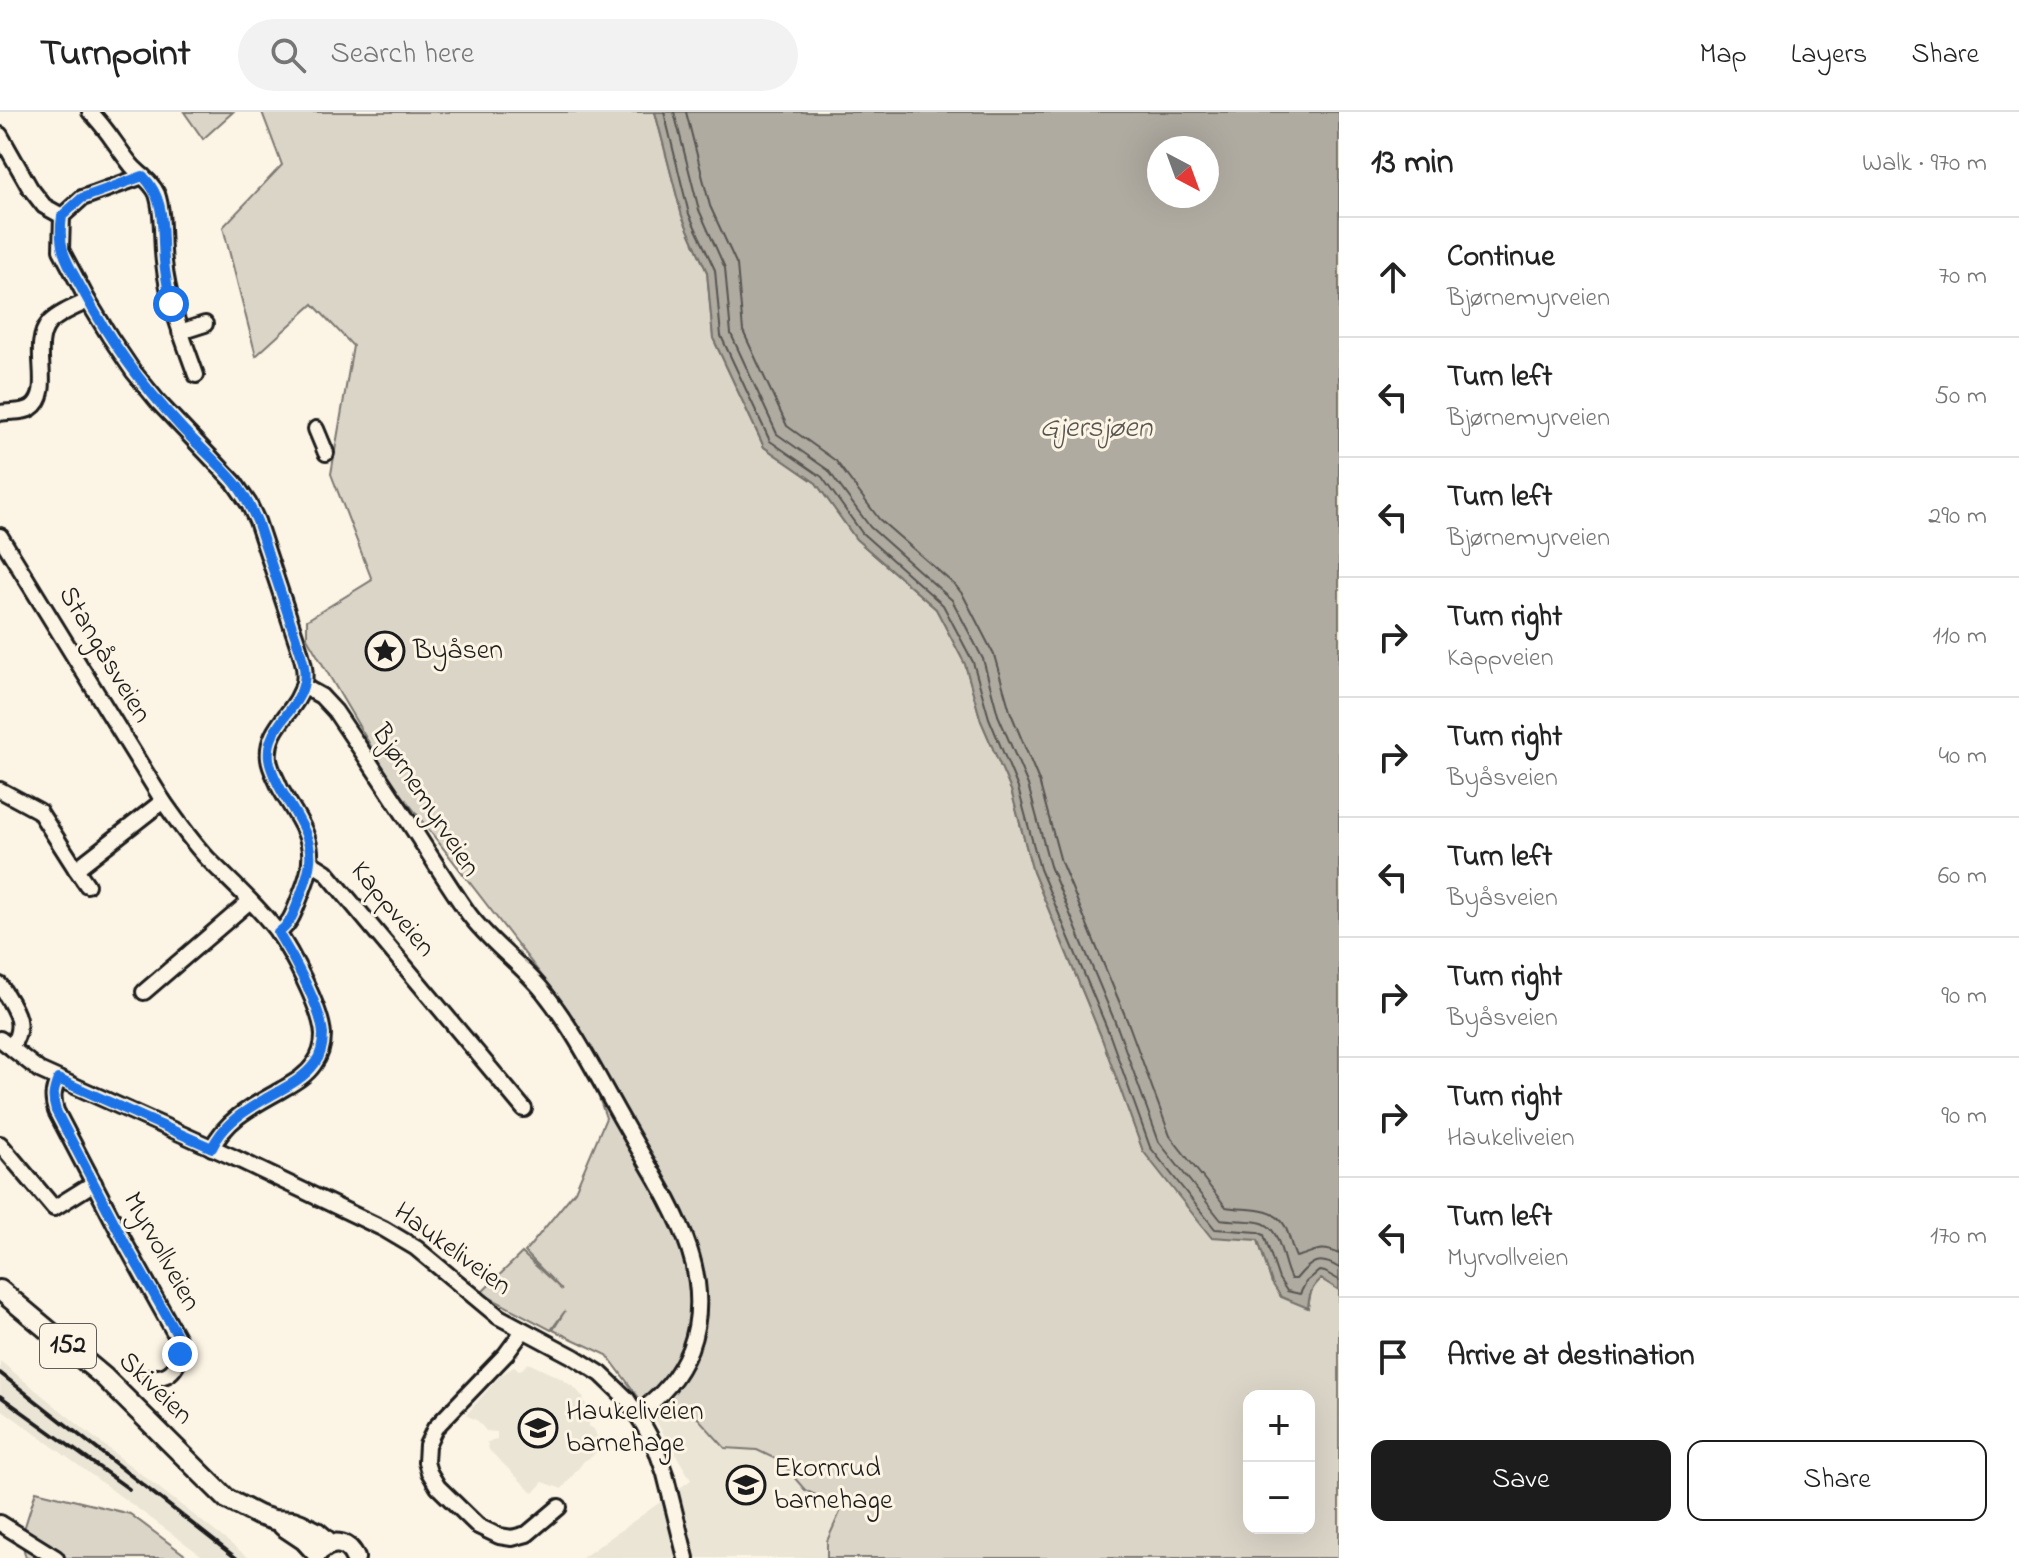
<!DOCTYPE html>
<html lang="en">
<head>
<meta charset="utf-8">
<style>
	:root { --surface:#fff; --page:#f2f2f2; --text:#222; --muted:#767676; --line:#e0e0e0; --accent:#1c1c1c }
	body { margin:0; font-family:"Indie Flower",sans-serif; background:var(--page); color:var(--text) }
	.controls { position:absolute; right:24px; bottom:24px; display:grid; overflow:hidden; border-radius:16px; box-shadow:0 8px 32px #0002 }
	.controls button { width:72px; height:72px; display:grid; place-items:center; padding:0; border:0; border-bottom:2px solid var(--line); background:var(--surface); color:var(--text); font:40px sans-serif }
	.compass { position:absolute; left:1147px; top:24px; width:72px; height:72px; border-radius:50%; background:var(--surface); box-shadow:0 8px 32px #0002; rotate:139deg }
	.stop { position:absolute; width:24px; height:24px; margin:-18px; border:6px solid #1a73e8; border-radius:50%; background:#fff }
	.stop.end { background:#1a73e8; border-color:#fff; box-shadow:0 2px 8px #0008 }
	.list { margin:0; padding:0; list-style:none }
	h2 { display:flex; justify-content:space-between; align-items:center; height:104px; margin:0; padding:0 32px; font-size:34px }
	h2 small { font-size:26px; font-weight:400; color:var(--muted) }
	.list li { display:grid; grid-template-columns:52px 1fr auto; gap:24px; align-items:center; box-sizing:border-box; height:120px; padding:0 32px; border-top:2px solid var(--line) }
	.list b { display:block; font-size:30px; white-space:nowrap }
	.list p { margin:0; font-size:26px; white-space:nowrap; color:var(--muted) }
	.list em { font-size:26px; font-style:normal; color:var(--muted) }
	.actions { display:flex; gap:16px; padding:24px 32px }
	.actions a { flex:1; padding:18px 0; border:2px solid var(--accent); border-radius:16px; text-align:center; font-size:28px; color:var(--accent) }
	.actions .main { background:var(--accent); color:#fff }
	.icon { flex:none; width:44px; height:44px; fill:none; stroke:currentColor; stroke-width:2; stroke-linecap:round; stroke-linejoin:round }
	.map { position:relative; flex:none; width:1339px; height:1446px; overflow:hidden }
	header { display:flex; align-items:center; gap:48px; box-sizing:border-box; height:112px; padding:0 40px; background:var(--surface); border-bottom:2px solid var(--line) }
	header strong { font-size:38px }
	nav { display:flex; gap:44px; margin-inline-start:auto; font-size:28px }
	.search { width:560px; height:72px; background:var(--page); display:flex; align-items:center; gap:20px; box-sizing:border-box; padding:0 28px; border-radius:44px; color:var(--muted); font-size:30px }
	main { display:flex }
	aside { flex:1; background:var(--surface) }
	.map>svg:first-child { display:block }
</style>
</head>
<body>
<header>
<strong>Turnpoint</strong>
<div class="search"><svg class="icon" aria-label="search" viewBox="0 0 24 24"><circle cx="10" cy="10" r="6"/><path d="M15 15l6 6"/></svg>Search here</div>
<nav><a>Map</a><a>Layers</a><a>Share</a></nav>
</header>
<main>
<div class="map">
<svg width="1339" height="1446" viewBox="0 0 1339 1446">
	<rect width="100%" height="100%" fill="#fcf5e5"/>
	<filter id="ink" filterUnits="userSpaceOnUse"><feTurbulence type="fractalNoise" baseFrequency=".0125" numOctaves="2"/><feDisplacementMap in="SourceGraphic" scale="16" xChannelSelector="R" yChannelSelector="G"/><feConvolveMatrix kernelMatrix="1 2 1 2 8 2 1 2 1" color-interpolation-filters="sRGB"/></filter>
	<g filter="url(#ink)">
		<!-- built -->
		<g fill="#ebe5d6">
			<path d="M 0,1249 L 91,1323 L 249,1446 L 205,1446 L 0,1296 Z"/>
			<path d="M 528,1251 L 560,1266 L 575,1276 L 583,1285 L 588,1299 L 589,1314 L 594,1317 L 601,1335 L 591,1345 L 584,1349 L 562,1377 L 543,1370 L 533,1381 L 489,1338 L 487,1330 L 497,1328 L 497,1320 L 486,1319 L 478,1309 L 466,1303 L 500,1264 L 515,1254 L 518,1258 L 522,1257 Z"/>
			<path d="M 673,1298 L 699,1306 L 725,1336 L 757,1338 L 780,1349 L 805,1378 L 842,1396 L 827,1429 L 827,1446 L 582,1446 L 691,1368 L 654,1306 Z"/>
		</g>
		<!-- green -->
		<g fill="#dbd5c8" stroke="#7c7872" stroke-width="2" fill-rule="evenodd">
			<path d="M 184,0 L 233,0 L 203,27 Z"/>
			<path d="M 262,0 L 655,0 L 682,104 L 707,160 L 713,226 L 764,335 L 816,371 L 856,427 L 936,497 L 965,552 L 981,609 L 1011,678 L 1033,760 L 1101,924 L 1143,1039 L 1258,1128 L 1272,1171 L 1308,1195 L 1312,1175 L 1321,1166 L 1339,1178 L 1339,1446 L 827,1446 L 827,1429 L 842,1396 L 805,1378 L 780,1349 L 757,1338 L 725,1336 L 698,1306 L 673,1298 L 654,1306 L 607,1243 L 553,1218 L 565,1199 L 551,1218 L 481,1181 L 522,1141 L 562,1178 L 525,1140 L 575,1079 L 606,1006 L 569,899 L 392,670 L 307,526 L 307,508 L 372,468 L 331,362 L 353,234 L 313,192 L 256,244 L 223,115 L 282,53 ZM 1249,1284 L 1309,1284 L 1309,1416 L 1249,1416 Z"/>
			<path d="M 36,1379 L 130,1402 L 189,1446 L 26,1446 L 21,1427 Z"/>
		</g>
		<!-- water -->
		<path fill="#b0aba1" stroke="#75726c" stroke-width="2" fill-rule="evenodd" d="M 655,0 L 1339,0 L 1339,1178 L 1321,1167 C 1311,1176 1309,1183 1308,1196 L 1281,1185 L 1272,1171 L 1258,1128 L 1211,1125 L 1143,1039 L 1101,924 L 1033,760 L 1011,678 L 981,609 L 965,552 L 936,497 L 856,427 L 816,371 L 764,335 L 713,226 L 707,160 L 682,104 ZM 1207,36 L 1207,84 L 1159,84 L 1159,36 Z"/>
		<g fill="none" stroke-linecap="round" stroke-linejoin="round">
			<!-- shore -->
			<g stroke="#575551" stroke-width="2">
				<path d="M 664,0 L 689,102 L 715,158 L 721,224 L 770,329 L 822,365 L 862,421 L 943,493 L 973,550 L 989,606 L 1018,676 L 1040,757 L 1109,921 L 1150,1035 L 1215,1117 L 1258,1120 L 1264,1123 L 1279,1167 L 1287,1179 L 1300,1182 L 1306,1170 L 1319,1159 L 1325,1160 L 1339,1168"/>
				<path d="M 674,0 L 699,98 L 725,156 L 731,222 L 777,322 L 828,358 L 870,415 L 952,488 L 983,547 L 998,603 L 1028,673 L 1050,754 L 1118,917 L 1159,1030 L 1220,1107 C 1232,1109 1245,1108 1258,1110 C 1282,1113 1281,1150 1291,1167 L 1296,1167 C 1310,1150 1318,1143 1339,1156"/>
				<path d="M 686,0 L 710,94 L 737,153 L 743,219 L 787,314 L 836,349 L 879,407 L 956,474 L 963,483 L 994,543 L 1010,599 L 1039,669 L 1061,750 L 1129,913 L 1170,1024 L 1226,1095 C 1246,1099 1273,1093 1285,1114 C 1290,1124 1291,1135 1296,1145 C 1314,1141 1319,1132 1339,1142"/>
			</g>
			<defs>
				<g id="minor">
					<path d="M 90,0 C 107,16 117,36 132,54 C 140,63 152,70 157,82 C 164,103 161,127 164,150 C 168,190 183,226 196,263"/>
					<path d="M 0,23 L 30,76 L 44,94 L 62,104"/>
					<path d="M 143,64 L 82,86 L 62,104 L 61,138 L 88,189 L 110,225 L 133,259 L 159,291 L 234,370 L 249,392 L 257,409 L 300,539 C 303,549 306,559 304,570 C 299,599 265,614 269,647 C 270,657 276,666 280,676 C 292,698 313,723 310,749 C 310,762 304,774 300,785 C 294,800 291,811 278,821"/>
					<path d="M 180,220 L 205,212"/>
					<path d="M 0,301 C 10,299 23,301 31,296 C 55,280 29,234 49,211 C 59,201 75,195 88,189"/>
					<path d="M 316,317 L 326,341"/>
					<path d="M 0,424 L 163,689 C 177,709 191,729 208,747 C 231,770 256,792 276,818 C 291,839 322,898 323,923 C 323,934 320,944 314,952 C 306,964 293,971 281,978 C 253,994 227,1006 212,1036"/>
					<path d="M 303,574 L 321,584 L 335,599 C 362,639 389,679 415,720 C 432,746 449,774 468,801 C 489,830 520,851 543,879 C 576,920 599,968 625,1013 C 663,1081 720,1156 690,1237 C 679,1264 661,1286 637,1301"/>
					<path d="M 0,678 L 39,699 L 76,757"/>
					<path d="M 310,750 L 326,760 L 524,997"/>
					<path d="M 87,773 L 76,757 L 163,689"/>
					<path d="M 0,873 C 13,895 28,911 11,935"/>
					<path d="M 144,880 L 250,789"/>
					<path d="M 0,927 L 39,958 L 233,1045 L 384,1117 L 416,1136 L 499,1205 L 574,1245 L 601,1262 L 627,1287 L 643,1312 L 655,1334 L 665,1362 L 686,1446"/>
					<path d="M 58,967 C 53,980 52,986 56,999 L 127,1135 L 178,1227 C 183,1247 175,1267 152,1265"/>
					<path d="M 0,1032 L 54,1096 L 94,1071"/>
					<path d="M 523,1219 L 506,1242 L 435,1316 L 427,1333 L 426,1350 L 429,1360 L 438,1375 L 478,1414 L 499,1424 L 512,1426 L 527,1422 L 559,1395"/>
					<path d="M 0,1411 L 56,1446"/>
				</g>
				<g id="major">
					<path d="M 0,1178 L 104,1265 L 227,1387 L 258,1403 L 274,1408 L 293,1409 L 301,1412 L 317,1420 L 331,1432"/>
					<path d="M 283,1414 L 304,1428 L 317,1442"/>
					<path d="M 322,1437 C 335,1427 349,1431 355,1446"/>
				</g>
			</defs>
			<!-- minor casing -->
			<use href="#minor" stroke="#1c1c1c" stroke-width="20"/>
			<!-- major casing -->
			<use href="#major" stroke="#1c1c1c" stroke-width="24"/>
			<!-- minor -->
			<use href="#minor" stroke="#fcf5e5" stroke-width="14"/>
			<!-- major -->
			<use href="#major" stroke="#fcf5e5" stroke-width="18"/>
			<!-- rail -->
			<g stroke="#1c1c1c" stroke-width="4">
				<path d="M 0,1261 L 236,1446"/>
				<path d="M 0,1284 L 129,1377"/>
			</g>
		</g>
	</g>
	<g fill="none" stroke-linecap="round" stroke-linejoin="round" filter="url(#ink)">
		<!-- route -->
		<path stroke="#1a73e8" stroke-width="10" d="M 171,192 C 168,177 165,162 164,148 C 161,116 167,89 143,64 L 82,86 L 62,104 C 57,138 67,150 83,179 C 109,228 142,273 180,314 C 198,334 219,351 236,372 C 245,383 251,396 257,409 L 300,539 C 303,549 306,559 304,570 C 299,599 265,614 269,647 C 270,657 275,666 280,676 C 292,698 313,723 310,749 C 309,762 304,773 300,785 C 294,800 291,812 278,821 C 293,845 321,895 323,922 C 323,933 321,943 315,951 C 303,968 282,977 265,987 C 242,1001 224,1011 212,1036 L 58,967 C 53,980 52,986 56,999 L 127,1135 L 176,1221 L 180,1233 L 180,1242"/>
	</g>
	<!-- icons -->
	<defs>
		<symbol id="sight-ring" viewBox="-11 -11 22 22"><circle r="9.5" fill="#fcf5e5" stroke="#1c1c1c" stroke-width="1.5"/><path d="M0-6L1.8-2.2L6-1.7L2.9 1.2L3.7 5.4L0 3.3L-3.7 5.4L-2.9 1.2L-6-1.7L-1.8-2.2Z" fill="#1c1c1c"/></symbol>
		<symbol id="school-ring" viewBox="-11 -11 22 22"><circle r="9.5" fill="#fcf5e5" stroke="#1c1c1c" stroke-width="1.5"/><path d="M0-5L7-2L0 1L-7-2ZM-4 1L0 2.5L4 1V4Q0 6-4 4Z" fill="#1c1c1c"/></symbol>
	</defs>
	<g fill-rule="evenodd">
		<use href="#sight-ring" x="363" y="517" width="44" height="44"/>
		<use href="#school-ring" x="516" y="1294" width="44" height="44"/>
		<use href="#school-ring" x="724" y="1351" width="44" height="44"/>
	</g>
	<g text-anchor="middle" dominant-baseline="central" stroke-width="6" stroke-linejoin="round" paint-order="stroke">
		<!-- shield labels -->
		<rect fill="#fcf5e5" stroke="#5f5d58" stroke-width="2" x="40" y="1212" width="56" height="44" rx="6"/>
		<g font-size="26" font-weight="bold" fill="#1c1c1c">
			<text x="68" y="1234">152</text>
		</g>
		<!-- poi labels -->
		<g font-size="28" fill="#1c1c1c" stroke="#fcf5e5" text-anchor="start">
			<text x="413" y="539">Byåsen</text>
			<text x="566" y="1300">Haukeliveien<tspan x="566" dy="32">barnehage</tspan></text>
			<text x="774" y="1357">Ekornrud<tspan x="774" dy="32">barnehage</tspan></text>
		</g>
		<!-- street labels -->
		<g font-size="28" fill="#1c1c1c" stroke="#fcf5e5">
			<text transform="translate(104 543) rotate(59)">Stangåsveien</text>
			<text transform="translate(425 689) rotate(57)">Bjørnemyrveien</text>
			<text transform="translate(392 798) rotate(50)">Kappveien</text>
			<text transform="translate(452 1138) rotate(36)">Haukeliveien</text>
			<text transform="translate(161 1140) rotate(61)">Myrvollveien</text>
			<text transform="translate(155 1277) rotate(44)">Skiveien</text>
		</g>
		<!-- water labels -->
		<g font-size="30" font-style="italic" fill="#575551" stroke="#fcf5e5">
			<text x="1096" y="317">Gjersjøen</text>
		</g>
	</g>
</svg>
<div class="controls">
<button>+</button>
<button>−</button>
</div>
<svg class="compass" viewBox="-18 -18 36 36"><path d="M0-13l5 13h-10z" fill="#e53935"/><path d="M0 13l5-13h-10z" fill="#767676"/></svg>
<div class="stop" style="left:171px;top:192px"></div>
<div class="stop end" style="left:180px;top:1242px"></div>
</div>
<aside>
<h2>13 min<small>Walk · 970 m</small></h2>
<ul class="list">
<li><svg class="icon" aria-label="ahead" viewBox="0 0 24 24"><path d="M12 20V5M6 11l6-6 6 6"/></svg><div><b>Continue</b><p>Bjørnemyrveien</p></div><em>70 m</em></li>
<li><svg class="icon" aria-label="left" viewBox="0 0 24 24"><path d="M17 20v-9H6M10 6l-5 5 5 5"/></svg><div><b>Turn left</b><p>Bjørnemyrveien</p></div><em>50 m</em></li>
<li><svg class="icon" aria-label="left" viewBox="0 0 24 24"><path d="M17 20v-9H6M10 6l-5 5 5 5"/></svg><div><b>Turn left</b><p>Bjørnemyrveien</p></div><em>290 m</em></li>
<li><svg class="icon" aria-label="right" viewBox="0 0 24 24"><path d="M7 20v-9h11M14 6l5 5-5 5"/></svg><div><b>Turn right</b><p>Kappveien</p></div><em>110 m</em></li>
<li><svg class="icon" aria-label="right" viewBox="0 0 24 24"><path d="M7 20v-9h11M14 6l5 5-5 5"/></svg><div><b>Turn right</b><p>Byåsveien</p></div><em>40 m</em></li>
<li><svg class="icon" aria-label="left" viewBox="0 0 24 24"><path d="M17 20v-9H6M10 6l-5 5 5 5"/></svg><div><b>Turn left</b><p>Byåsveien</p></div><em>60 m</em></li>
<li><svg class="icon" aria-label="right" viewBox="0 0 24 24"><path d="M7 20v-9h11M14 6l5 5-5 5"/></svg><div><b>Turn right</b><p>Byåsveien</p></div><em>90 m</em></li>
<li><svg class="icon" aria-label="right" viewBox="0 0 24 24"><path d="M7 20v-9h11M14 6l5 5-5 5"/></svg><div><b>Turn right</b><p>Haukeliveien</p></div><em>90 m</em></li>
<li><svg class="icon" aria-label="left" viewBox="0 0 24 24"><path d="M17 20v-9H6M10 6l-5 5 5 5"/></svg><div><b>Turn left</b><p>Myrvollveien</p></div><em>170 m</em></li>
<li><svg class="icon" aria-label="arrive" viewBox="0 0 24 24"><path d="M6 21V4h12l-3 4 3 4H6"/></svg><div><b>Arrive at destination</b></div></li>
</ul>
<div class="actions"><a class="main">Save</a><a>Share</a></div>
</aside>
</main>
</body>
</html>
